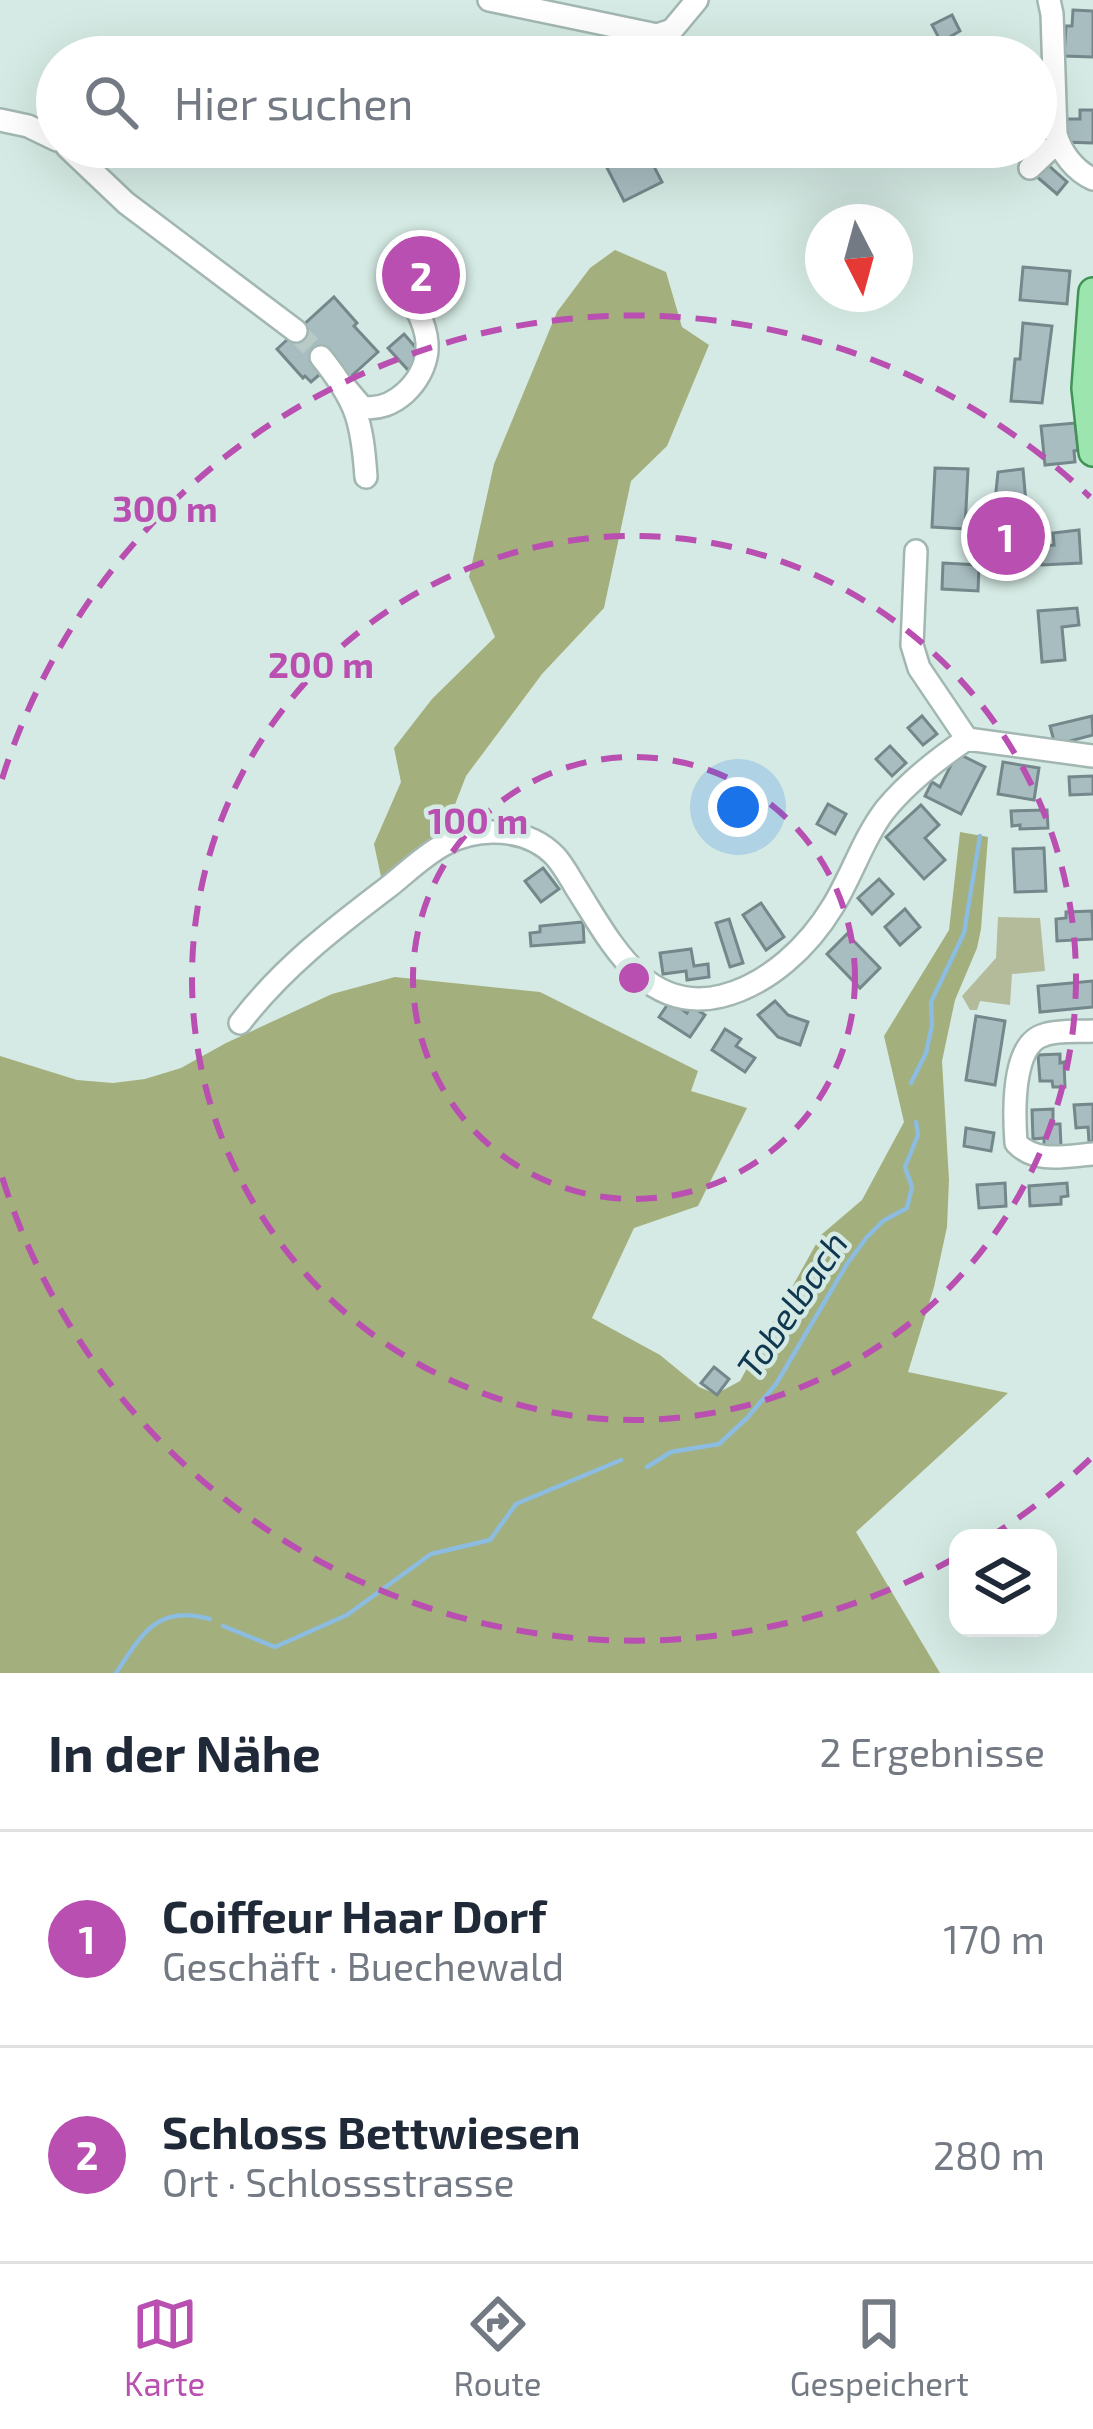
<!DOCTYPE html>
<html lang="de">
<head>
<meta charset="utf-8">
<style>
	:root { --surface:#fff; --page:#f6f6f7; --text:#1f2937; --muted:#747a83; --line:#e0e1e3; --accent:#b94fb0 }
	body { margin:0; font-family:"Exo 2",sans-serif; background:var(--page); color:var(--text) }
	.controls { position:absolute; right:36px; bottom:36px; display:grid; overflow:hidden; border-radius:24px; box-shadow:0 12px 48px #0002 }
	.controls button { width:108px; height:108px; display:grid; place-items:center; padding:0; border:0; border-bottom:3px solid var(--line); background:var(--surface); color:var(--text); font:60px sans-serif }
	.compass { position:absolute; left:805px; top:204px; width:108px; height:108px; border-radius:50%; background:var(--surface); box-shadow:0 12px 48px #0002; rotate:174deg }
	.you { position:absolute; left:738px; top:807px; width:42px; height:42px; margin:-30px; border:9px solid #fff; border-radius:50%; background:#1a73e8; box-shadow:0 0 0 18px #1a73e833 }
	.badge { display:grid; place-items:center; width:78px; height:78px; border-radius:50%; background:var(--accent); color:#fff; font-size:39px; font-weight:700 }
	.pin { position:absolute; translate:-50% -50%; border:6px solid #fff; box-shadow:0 3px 12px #0006 }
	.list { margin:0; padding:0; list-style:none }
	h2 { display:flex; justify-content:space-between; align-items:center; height:156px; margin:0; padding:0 48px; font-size:51px }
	h2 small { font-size:39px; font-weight:400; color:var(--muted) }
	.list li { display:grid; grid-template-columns:78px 1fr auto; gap:36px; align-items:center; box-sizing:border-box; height:216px; padding:0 48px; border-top:3px solid var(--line) }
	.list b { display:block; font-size:45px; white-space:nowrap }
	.list p { margin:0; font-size:39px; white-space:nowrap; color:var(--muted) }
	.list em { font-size:39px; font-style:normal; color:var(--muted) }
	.icon { flex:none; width:66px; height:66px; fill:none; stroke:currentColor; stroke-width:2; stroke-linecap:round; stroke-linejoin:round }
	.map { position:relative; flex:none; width:1093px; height:1673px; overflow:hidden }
	.search { position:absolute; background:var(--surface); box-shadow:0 12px 48px #0002; left:36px; right:36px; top:36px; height:132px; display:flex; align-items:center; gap:30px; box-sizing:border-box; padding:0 42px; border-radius:66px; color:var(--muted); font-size:45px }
	.sheet { height:588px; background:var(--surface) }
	nav { display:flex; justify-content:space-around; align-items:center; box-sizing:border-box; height:168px; border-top:3px solid var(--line); background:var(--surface); font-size:33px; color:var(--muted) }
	nav a { display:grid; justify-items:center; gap:6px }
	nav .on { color:var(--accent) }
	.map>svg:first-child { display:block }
</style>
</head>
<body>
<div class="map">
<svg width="1093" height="1673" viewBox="0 0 1093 1673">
	<rect width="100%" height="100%" fill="#d5eae4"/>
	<!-- green -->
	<path fill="#b3bb9b" d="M 998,917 L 1040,918 L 1045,971 L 1012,974 L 1010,1005 L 980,1001 L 977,1010 L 970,1010 L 962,996 L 996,958 Z"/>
	<!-- forest -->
	<g fill="#a3af7c">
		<path d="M 615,250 L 666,272 L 682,327 L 709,345 L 667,446 L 631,481 L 604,608 L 542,674 L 466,776 L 439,846 L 383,886 L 374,844 L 401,782 L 394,748 L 432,699 L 495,637 L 469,577 L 494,464 L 557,312 L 590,268 Z"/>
		<path d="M 960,832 L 988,837 L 981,929 L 977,948 L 955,1000 L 942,1061 L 949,1180 L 947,1227 L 934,1287 L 908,1372 L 1008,1393 L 856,1532 L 940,1673 L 0,1673 L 0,1056 L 77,1080 L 113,1083 L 145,1079 L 181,1068 L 226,1043 L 332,994 L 395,977 L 540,992 L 698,1071 L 691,1091 L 747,1108 L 698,1206 L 634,1228 L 592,1318 L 660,1355 L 699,1387 L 716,1394 L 740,1381 L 821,1235 L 862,1200 L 904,1122 L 884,1036 L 949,930 Z"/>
	</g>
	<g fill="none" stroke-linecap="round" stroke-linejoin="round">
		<!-- stream -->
		<g stroke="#8cbcdf" stroke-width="4.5">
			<path d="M 911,1083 L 926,1053 L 932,1025 L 931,1002 L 964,933 L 980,836"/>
			<path d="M 647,1467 L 671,1452 L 719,1444 L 747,1418 L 776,1384 L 847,1264 L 867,1237 L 883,1221 L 907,1208 L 912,1187 L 905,1167 L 918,1135 L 916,1122"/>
			<path d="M 223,1626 L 275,1647 L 347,1615 L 431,1554 L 490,1540 L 516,1504 L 621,1460"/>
			<path d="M 116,1673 C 142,1634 157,1604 210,1619"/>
		</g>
	</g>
	<!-- building -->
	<g fill="#a8bdc0" stroke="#74888b" stroke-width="3">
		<path d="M 1073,10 L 1093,11 L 1093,57 L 1064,56 L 1066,26 L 1072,26 Z"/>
		<path d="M 952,15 L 960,31 L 941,42 L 932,25 Z"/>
		<path d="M 1080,110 L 1093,110 L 1093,143 L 1062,142 L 1063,119 L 1080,119 Z"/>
		<path d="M 634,147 L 644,147 L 662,182 L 624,201 L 604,162 Z"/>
		<path d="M 1047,164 L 1067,182 L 1057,194 L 1036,176 Z"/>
		<path d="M 414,243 L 453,288 L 430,309 L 397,271 L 388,279 L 381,271 Z"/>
		<path d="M 1023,267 L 1070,271 L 1067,304 L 1020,300 Z"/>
		<path d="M 334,297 L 357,323 L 354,326 L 378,352 L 347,380 L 326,369 L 311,382 L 305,376 L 303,378 L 277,349 Z"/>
		<path d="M 1023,323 L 1052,326 L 1042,403 L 1011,401 L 1015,359 L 1020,359 Z"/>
		<path d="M 404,334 L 423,356 L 408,370 L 388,348 Z"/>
		<path d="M 1075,423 L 1078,450 L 1074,451 L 1075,462 L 1045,465 L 1041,426 Z"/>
		<path d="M 935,468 L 968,469 L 965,529 L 932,527 Z"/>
		<path d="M 1023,469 L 1028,526 L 1008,528 L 1009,541 L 996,543 L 992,530 L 998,472 Z"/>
		<path d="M 1079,530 L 1081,563 L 1042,565 L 1040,546 L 1054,545 L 1053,533 Z"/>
		<path d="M 943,563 L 979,565 L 978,591 L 942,589 Z"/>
		<path d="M 1077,608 L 1079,625 L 1062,627 L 1065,660 L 1042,662 L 1038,611 Z"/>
		<path d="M 922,716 L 937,734 L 923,745 L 908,728 Z"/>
		<path d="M 1092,716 L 1093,735 L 1055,745 L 1050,726 Z"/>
		<path d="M 890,746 L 906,763 L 892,776 L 876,759 Z"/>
		<path d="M 957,753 L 985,767 L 961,814 L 925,796 L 932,782 L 940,787 Z"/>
		<path d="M 1003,762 L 1039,768 L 1034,800 L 998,794 Z"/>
		<path d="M 1093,776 L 1093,794 L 1070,795 L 1069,777 Z"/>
		<path d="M 828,804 L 846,814 L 835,834 L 817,824 Z"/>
		<path d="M 921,805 L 939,825 L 925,838 L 945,860 L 924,879 L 886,837 Z"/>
		<path d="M 1047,810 L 1048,828 L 1020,829 L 1020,825 L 1012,826 L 1011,811 Z"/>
		<path d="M 1044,848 L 1046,891 L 1015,892 L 1013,849 Z"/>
		<path d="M 543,868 L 559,889 L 541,902 L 525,881 Z"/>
		<path d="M 879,879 L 893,894 L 872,914 L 858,898 Z"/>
		<path d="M 761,903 L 784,937 L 766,950 L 743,915 Z"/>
		<path d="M 905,909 L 920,927 L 900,945 L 885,927 Z"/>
		<path d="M 1092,911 L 1093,939 L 1057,941 L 1056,919 L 1066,918 L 1066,912 Z"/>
		<path d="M 729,919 L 743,963 L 730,967 L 716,923 Z"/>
		<path d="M 583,922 L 584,942 L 531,946 L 530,933 L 540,932 L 540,926 Z"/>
		<path d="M 847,934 L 880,968 L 860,988 L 827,954 Z"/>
		<path d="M 691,949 L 694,966 L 708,964 L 709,977 L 687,980 L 686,971 L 663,974 L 660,953 Z"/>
		<path d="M 1093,981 L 1093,1007 L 1040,1012 L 1038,986 Z"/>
		<path d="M 670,1001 L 687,1013 L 691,1006 L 705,1015 L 690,1037 L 659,1017 Z"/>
		<path d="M 775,1001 L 788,1015 L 808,1022 L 800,1045 L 778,1037 L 758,1015 Z"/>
		<path d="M 976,1016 L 1005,1021 L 995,1085 L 966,1080 Z"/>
		<path d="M 725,1029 L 741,1039 L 736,1046 L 755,1058 L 745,1072 L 712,1050 Z"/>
		<path d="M 1060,1054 L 1060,1063 L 1064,1062 L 1065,1087 L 1053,1087 L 1052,1081 L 1040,1081 L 1038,1055 Z"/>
		<path d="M 1093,1104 L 1093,1142 L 1089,1142 L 1088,1127 L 1076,1128 L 1074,1105 Z"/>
		<path d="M 1053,1109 L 1053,1124 L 1060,1124 L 1061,1146 L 1044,1147 L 1044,1138 L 1033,1139 L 1032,1110 Z"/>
		<path d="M 966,1128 L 994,1133 L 991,1151 L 964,1146 Z"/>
		<path d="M 1005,1183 L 1006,1206 L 979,1208 L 977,1185 Z"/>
		<path d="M 1067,1183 L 1068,1196 L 1061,1197 L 1061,1204 L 1030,1206 L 1029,1186 Z"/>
		<path d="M 714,1367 L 729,1379 L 717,1395 L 701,1383 Z"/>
	</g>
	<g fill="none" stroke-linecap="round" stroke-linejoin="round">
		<!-- minor-tunnel -->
		<path stroke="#b7cac5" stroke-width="21" stroke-dasharray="21 10" stroke-linecap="butt" d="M 296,331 L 321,357"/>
		<defs>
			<g id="minor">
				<path d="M 489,0 L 657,35 L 672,30 L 697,0"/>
				<path d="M 1049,0 L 1052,14 L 1056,134 C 1061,153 1075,171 1093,179"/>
				<path d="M 0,120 L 28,126 L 57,140"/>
				<path d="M 67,147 L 126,203 L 296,331"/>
				<path d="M 1030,168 L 1049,150 L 1059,145"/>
				<path d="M 321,357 C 357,402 362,421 366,477"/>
				<path d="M 345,387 L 362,407 C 393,413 424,382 427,351 C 429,326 412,299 398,281"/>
				<path d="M 916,551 L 912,645 L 919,668 L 967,739"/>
				<path d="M 240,1023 C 281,969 333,929 387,888 C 405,874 424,855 445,844 C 479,826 527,827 555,856 C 563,865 569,876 575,886 C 610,941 645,1015 722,996 C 769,984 809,946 833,906 C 852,875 863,839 885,810 C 907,783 939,758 967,739 L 1093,756"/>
				<path d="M 1093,1031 C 1078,1032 1058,1030 1044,1035 C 1011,1044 1014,1115 1016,1143 C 1036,1164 1066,1156 1093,1154"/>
			</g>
			<path id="major" d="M 1093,292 L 1086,388 L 1093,452"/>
		</defs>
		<!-- minor casing -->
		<use href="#minor" stroke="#a3b7b2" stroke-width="26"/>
		<!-- major casing -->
		<use href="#major" stroke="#409255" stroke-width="32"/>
		<!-- minor -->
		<use href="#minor" stroke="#fff" stroke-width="21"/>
		<!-- major -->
		<use href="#major" stroke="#9ce5ae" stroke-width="27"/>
	</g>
	<!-- distance rings -->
	<g fill="none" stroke="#b94fb0" stroke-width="6" stroke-dasharray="21 15">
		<circle cx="634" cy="978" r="221"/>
		<circle cx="634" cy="978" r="442"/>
		<path d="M1090 1459A663 663 0 0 1 990 1537M955 1558A663 663 0 0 1 2 1177M2 779A663 663 0 0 1 1090 497"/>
	</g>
	<g text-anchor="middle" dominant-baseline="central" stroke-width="9" stroke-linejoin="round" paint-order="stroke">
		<!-- water labels -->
		<g font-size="36" font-style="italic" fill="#0f374f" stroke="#d5eae4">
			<text transform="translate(791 1304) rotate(-56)">Tobelbach</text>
		</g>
	</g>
	<circle cx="634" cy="978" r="18" fill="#b94fb0" stroke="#d5eae4" stroke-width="6"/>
	<g font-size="36" text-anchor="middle" font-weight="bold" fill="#b94fb0" stroke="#d5eae4" stroke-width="9" stroke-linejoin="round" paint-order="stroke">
		<text x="165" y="522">300 m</text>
		<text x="321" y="678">200 m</text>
		<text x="478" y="834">100 m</text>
	</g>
</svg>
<div class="controls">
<button><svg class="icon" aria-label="layers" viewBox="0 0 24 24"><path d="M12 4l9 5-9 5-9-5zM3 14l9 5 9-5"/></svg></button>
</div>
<svg class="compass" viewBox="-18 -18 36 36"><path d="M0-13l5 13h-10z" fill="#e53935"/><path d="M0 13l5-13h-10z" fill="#747a83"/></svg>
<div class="you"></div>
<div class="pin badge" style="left:1006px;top:536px">1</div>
<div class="pin badge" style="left:421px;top:275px">2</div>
<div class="search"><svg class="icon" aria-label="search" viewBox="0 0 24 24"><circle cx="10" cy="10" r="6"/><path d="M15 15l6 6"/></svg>Hier suchen</div>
</div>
<section class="sheet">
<h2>In der Nähe<small>2 Ergebnisse</small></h2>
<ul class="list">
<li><span class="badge">1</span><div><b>Coiffeur Haar Dorf</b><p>Geschäft · Buechewald</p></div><em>170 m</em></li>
<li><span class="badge">2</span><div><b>Schloss Bettwiesen</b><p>Ort · Schlossstrasse</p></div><em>280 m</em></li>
</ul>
</section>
<nav>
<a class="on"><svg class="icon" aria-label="map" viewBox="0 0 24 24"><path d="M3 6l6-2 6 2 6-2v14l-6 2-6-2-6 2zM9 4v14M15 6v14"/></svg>Karte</a>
<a><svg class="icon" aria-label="directions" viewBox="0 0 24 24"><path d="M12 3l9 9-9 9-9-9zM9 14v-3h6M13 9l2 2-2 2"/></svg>Route</a>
<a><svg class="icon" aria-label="saved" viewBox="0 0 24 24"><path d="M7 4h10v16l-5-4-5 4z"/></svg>Gespeichert</a>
</nav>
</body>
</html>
